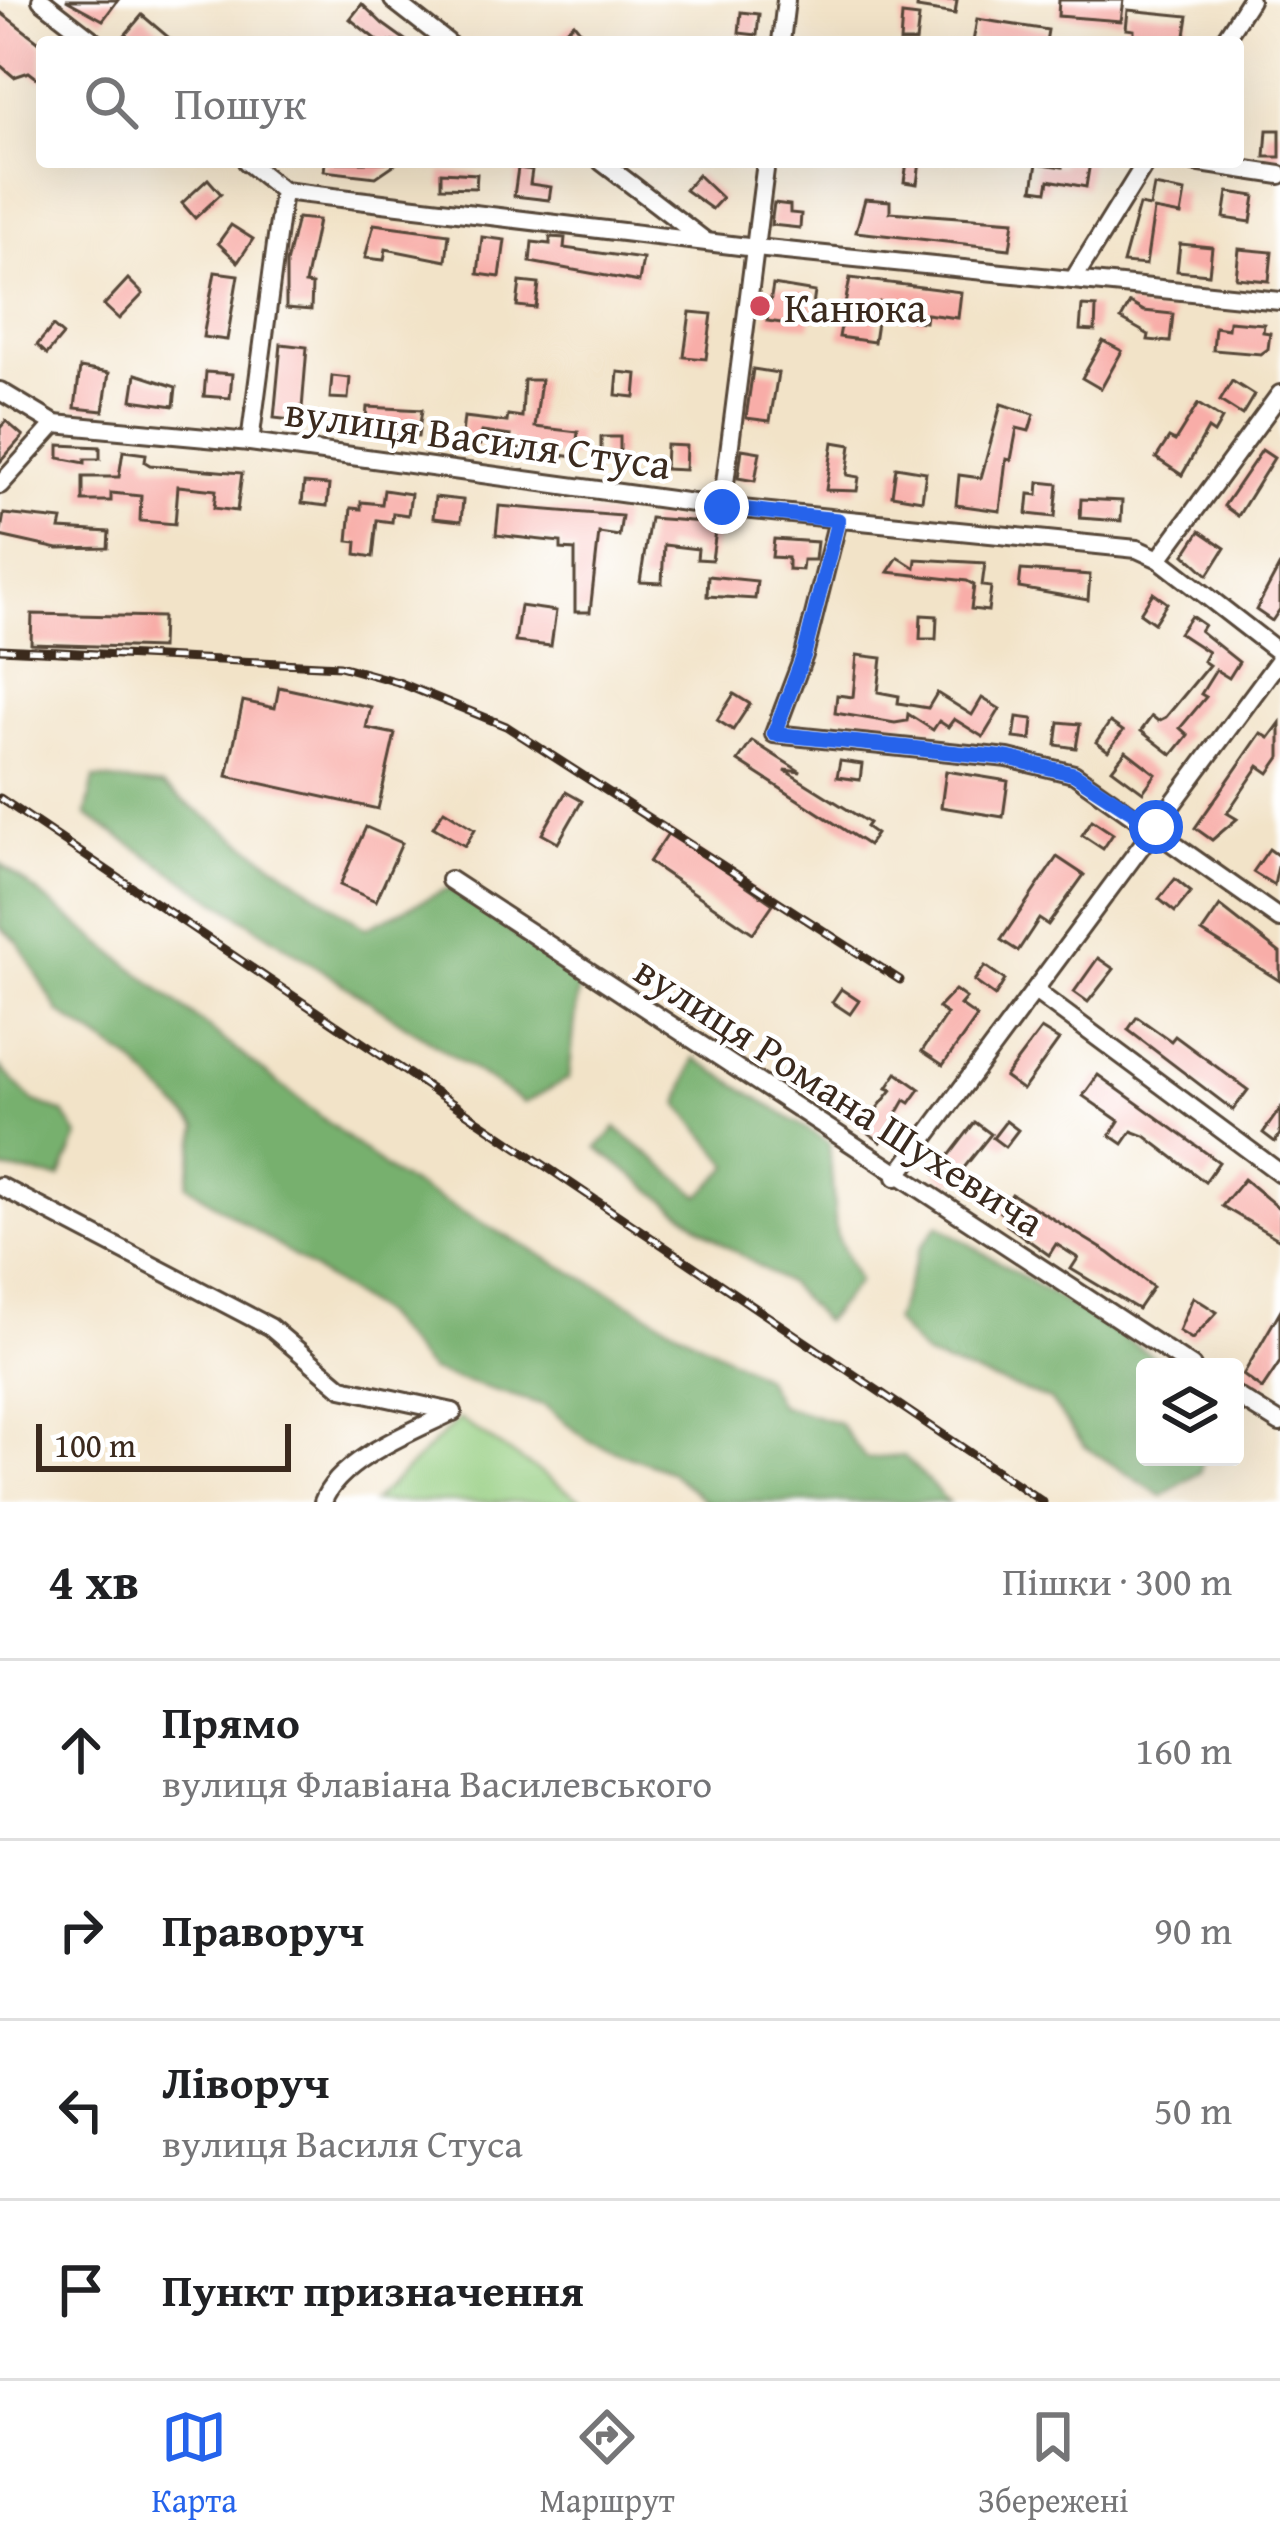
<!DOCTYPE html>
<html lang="uk">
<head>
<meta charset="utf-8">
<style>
	:root { --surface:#fff; --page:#f2f2f2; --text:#202124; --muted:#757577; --line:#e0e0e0; --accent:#2563eb }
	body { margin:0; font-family:"Gentium Book Plus",serif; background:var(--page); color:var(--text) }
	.controls { position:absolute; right:36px; bottom:36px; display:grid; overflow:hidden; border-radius:12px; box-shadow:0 12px 48px #0002 }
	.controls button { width:108px; height:108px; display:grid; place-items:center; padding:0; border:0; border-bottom:3px solid var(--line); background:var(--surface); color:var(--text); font:60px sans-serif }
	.scale { position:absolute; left:36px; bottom:30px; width:255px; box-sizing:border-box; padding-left:12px; border:6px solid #3b2a1e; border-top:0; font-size:33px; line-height:42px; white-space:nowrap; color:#3b2a1e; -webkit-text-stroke:9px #fff; paint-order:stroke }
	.stop { position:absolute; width:36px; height:36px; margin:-27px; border:9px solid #2563eb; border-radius:50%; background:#fff }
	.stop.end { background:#2563eb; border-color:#fff; box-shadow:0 3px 12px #0008 }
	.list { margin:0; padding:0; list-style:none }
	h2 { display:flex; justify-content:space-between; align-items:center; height:156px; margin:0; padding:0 48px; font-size:51px }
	h2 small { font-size:39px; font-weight:400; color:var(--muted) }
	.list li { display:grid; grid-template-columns:78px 1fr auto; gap:36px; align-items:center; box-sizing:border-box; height:180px; padding:0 48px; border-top:3px solid var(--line) }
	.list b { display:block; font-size:45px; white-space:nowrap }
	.list p { margin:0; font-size:39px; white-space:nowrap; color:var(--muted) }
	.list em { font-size:39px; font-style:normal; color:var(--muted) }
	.icon { flex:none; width:66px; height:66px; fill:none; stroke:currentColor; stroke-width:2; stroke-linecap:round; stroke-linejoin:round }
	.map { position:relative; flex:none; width:1280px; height:1502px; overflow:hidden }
	.search { position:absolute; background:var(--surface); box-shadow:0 12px 48px #0002; left:36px; right:36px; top:36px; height:132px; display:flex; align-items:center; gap:30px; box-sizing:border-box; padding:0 42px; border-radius:12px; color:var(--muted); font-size:45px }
	.sheet { height:876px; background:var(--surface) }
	nav { display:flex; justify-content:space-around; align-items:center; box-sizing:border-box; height:168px; border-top:3px solid var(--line); background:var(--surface); font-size:33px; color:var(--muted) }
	nav a { display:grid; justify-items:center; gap:6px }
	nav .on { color:var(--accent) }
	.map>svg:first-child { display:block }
</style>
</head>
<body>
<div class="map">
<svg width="1280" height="1502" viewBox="0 0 1280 1502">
	<rect width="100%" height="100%" fill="#fff"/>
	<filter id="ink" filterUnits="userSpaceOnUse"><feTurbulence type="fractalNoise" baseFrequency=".00833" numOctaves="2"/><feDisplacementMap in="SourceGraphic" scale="24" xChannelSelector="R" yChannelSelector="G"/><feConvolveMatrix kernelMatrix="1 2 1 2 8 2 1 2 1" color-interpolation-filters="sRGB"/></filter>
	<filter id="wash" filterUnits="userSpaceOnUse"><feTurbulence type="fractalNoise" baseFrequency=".004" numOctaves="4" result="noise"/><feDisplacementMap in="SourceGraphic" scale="48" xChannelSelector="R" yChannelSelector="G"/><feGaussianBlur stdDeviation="2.7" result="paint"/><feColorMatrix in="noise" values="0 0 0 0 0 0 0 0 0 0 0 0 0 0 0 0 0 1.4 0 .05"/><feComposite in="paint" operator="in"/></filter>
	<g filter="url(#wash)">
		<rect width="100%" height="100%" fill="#f2e3c8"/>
		<!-- green -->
		<path fill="#94cd80" stroke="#687c4f" stroke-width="3" d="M 459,1419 L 585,1502 L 373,1502 Z"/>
		<!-- forest -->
		<g fill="#77b06e" stroke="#596d46" stroke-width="3">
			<path d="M 94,778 L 162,786 L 366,928 L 449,888 L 579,981 L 569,1078 L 524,1103 L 86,815 Z"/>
			<path d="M 0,863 L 393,1174 L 764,1377 L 779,1405 L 839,1423 L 866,1459 L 904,1456 L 948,1502 L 707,1502 L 669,1471 L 589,1441 L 544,1405 L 430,1371 L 380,1314 L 187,1185 L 198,1127 L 132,1061 L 59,1012 L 18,942 L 0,927 Z"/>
			<path d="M 694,1058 L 829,1143 L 836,1233 L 858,1282 L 824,1322 L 788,1284 L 720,1242 L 597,1148 L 616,1128 L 700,1196 L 730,1166 L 679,1104 Z"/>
			<path d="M 0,1067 L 33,1101 L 64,1113 L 78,1136 L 60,1178 L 0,1169 Z"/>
			<path d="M 938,1225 L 1171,1367 L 1145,1367 L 1145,1457 L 1203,1457 L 1200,1472 L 1162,1496 L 1084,1446 L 1050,1400 L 926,1357 L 894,1322 L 920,1248 Z"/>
		</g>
		<g id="blocks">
			<!-- building -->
			<g fill="#f8ada8">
				<path d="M 66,0 L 118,0 L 103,20 Z"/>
				<path d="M 918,0 L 957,0 L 955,14 L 917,8 Z"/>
				<path d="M 1059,0 L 1124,0 L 1121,21 L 1058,16 Z"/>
				<path d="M 362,4 L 383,24 L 408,42 L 379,42 L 350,19 Z"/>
				<path d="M 1128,10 L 1188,16 L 1184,42 L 1134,41 L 1134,30 L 1126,29 Z"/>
				<path d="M 0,12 L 42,44 L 42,82 L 29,72 L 14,77 L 0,65 Z"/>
				<path d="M 741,12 L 759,14 L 757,35 L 739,33 Z"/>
				<path d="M 142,15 L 174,42 L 119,42 Z"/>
				<path d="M 902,15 L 919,17 L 916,42 L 900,42 Z"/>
				<path d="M 977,19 L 1048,30 L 1046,42 L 973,42 Z"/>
				<path d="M 574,23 L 589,42 L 551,42 Z"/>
				<path d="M 1267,130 L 1280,130 L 1280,157 L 1265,157 Z"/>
				<path d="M 325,162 L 398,162 L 376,177 L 324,171 Z"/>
				<path d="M 907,162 L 920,162 L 917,184 L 904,182 Z"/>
				<path d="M 1062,162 L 1090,162 L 1086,187 L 1049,180 L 1047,191 L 1033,189 L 1037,163 L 1062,167 Z"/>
				<path d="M 518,168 L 532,170 L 530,184 L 551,187 L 549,200 L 514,196 Z"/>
				<path d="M 441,172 L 477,174 L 476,188 L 441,187 Z"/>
				<path d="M 698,175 L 722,198 L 712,209 L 685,190 Z"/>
				<path d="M 208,179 L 221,194 L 195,218 L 182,203 Z"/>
				<path d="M 1154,186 L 1185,192 L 1181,215 L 1154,210 L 1146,265 L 1123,263 L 1139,205 L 1150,207 Z"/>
				<path d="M 1228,192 L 1255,196 L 1251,222 L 1224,218 Z"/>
				<path d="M 865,199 L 890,201 L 890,212 L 1014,221 L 1010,249 L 856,232 Z"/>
				<path d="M 774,203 L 790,205 L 790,213 L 801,214 L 800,228 L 771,225 Z"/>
				<path d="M 297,218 L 318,220 L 305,284 L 312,285 L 311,310 L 286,308 L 286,264 Z"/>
				<path d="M 374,224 L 449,234 L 446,261 L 386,249 L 384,260 L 365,258 Z"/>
				<path d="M 231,225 L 253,239 L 238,262 L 218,243 Z"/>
				<path d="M 482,237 L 505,240 L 500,277 L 478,274 Z"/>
				<path d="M 550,237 L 565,238 L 564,248 L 643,259 L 639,282 L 530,262 L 532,242 L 550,244 Z"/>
				<path d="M 1180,244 L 1212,247 L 1209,274 L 1177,271 Z"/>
				<path d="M 1239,249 L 1272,252 L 1269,281 L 1236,278 Z"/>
				<path d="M 215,272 L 238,275 L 227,340 L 203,337 Z"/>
				<path d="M 850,278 L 961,292 L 958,318 L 926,314 L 925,322 L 909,320 L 911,307 L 880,302 L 874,342 L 839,337 Z"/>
				<path d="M 128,279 L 143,294 L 119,319 L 104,305 Z"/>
				<path d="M 520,282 L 539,284 L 536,308 L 517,306 Z"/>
				<path d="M 773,285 L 815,292 L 810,327 L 767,321 Z"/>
				<path d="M 1130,303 L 1144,311 L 1173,314 L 1170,342 L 1148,340 L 1149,335 L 1121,319 Z"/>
				<path d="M 1082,306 L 1096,307 L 1095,331 L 1080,330 Z"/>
				<path d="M 690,312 L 712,314 L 706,359 L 684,357 Z"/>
				<path d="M 1229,321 L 1264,324 L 1263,332 L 1270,333 L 1268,349 L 1261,354 L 1213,350 L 1215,327 L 1228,329 Z"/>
				<path d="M 53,326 L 63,335 L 47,354 L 37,345 Z"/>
				<path d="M 1103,341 L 1122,351 L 1101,389 L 1082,378 Z"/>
				<path d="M 281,344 L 307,347 L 301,421 L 274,418 Z"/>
				<path d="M 80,368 L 109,373 L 103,411 L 75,408 Z"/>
				<path d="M 753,369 L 778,373 L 770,421 L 746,418 Z"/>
				<path d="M 206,372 L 232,374 L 230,398 L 204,396 Z"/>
				<path d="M 618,372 L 637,374 L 635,397 L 616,395 Z"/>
				<path d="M 136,374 L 176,387 L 174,406 L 132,400 Z"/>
				<path d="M 332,376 L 350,378 L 348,399 L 330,398 Z"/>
				<path d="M 524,380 L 541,380 L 535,427 L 578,432 L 575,457 L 509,448 L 511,436 L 482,432 L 480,445 L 461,443 L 464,417 L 507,422 L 508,415 L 522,417 Z"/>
				<path d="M 1232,381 L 1254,395 L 1242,415 L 1220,401 Z"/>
				<path d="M 1001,404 L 1034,414 L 1029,431 L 1017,428 L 1011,460 L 1006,459 L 1000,511 L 956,505 L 959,475 L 981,478 Z"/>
				<path d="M 1198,404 L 1222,419 L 1214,433 L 1208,429 L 1182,475 L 1156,458 L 1169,438 L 1175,441 Z"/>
				<path d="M 367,407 L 422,410 L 418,437 L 365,433 Z"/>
				<path d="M 6,421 L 23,436 L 0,462 L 0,428 Z"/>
				<rect x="601" y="437" width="19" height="20"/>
				<path d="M 833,442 L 851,445 L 847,475 L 859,477 L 857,491 L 826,490 Z"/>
				<path d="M 59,445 L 100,447 L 100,459 L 85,459 L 85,463 L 59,458 Z"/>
				<path d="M 666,445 L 686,446 L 685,470 L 665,469 Z"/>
				<path d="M 742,449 L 760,452 L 755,481 L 738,478 Z"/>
				<path d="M 1262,450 L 1274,458 L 1238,516 L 1224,506 Z"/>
				<path d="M 123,451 L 146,454 L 145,462 L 150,465 L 242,473 L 237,511 L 214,508 L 216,490 L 178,486 L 175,524 L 140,521 L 141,496 L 111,493 L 111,501 L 83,501 L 83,477 L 119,477 Z"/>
				<path d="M 896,467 L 926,472 L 922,500 L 892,495 Z"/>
				<path d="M 1039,482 L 1058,484 L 1055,517 L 1027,514 L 1029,494 L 1038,495 Z"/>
				<path d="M 304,483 L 329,485 L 327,506 L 302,503 Z"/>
				<path d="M 384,490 L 411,494 L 408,515 L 393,513 L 392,522 L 377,520 L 373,557 L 356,554 L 357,542 L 348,541 L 351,508 L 361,509 L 361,502 L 382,504 Z"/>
				<path d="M 435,497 L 463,500 L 461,521 L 433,518 Z"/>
				<path d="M 1081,499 L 1122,501 L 1121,521 L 1080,518 Z"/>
				<path d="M 499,506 L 622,516 L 619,536 L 599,533 L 590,612 L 575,612 L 575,550 L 561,549 L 561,542 L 496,535 Z"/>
				<path d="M 4,514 L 62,520 L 60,529 L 109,532 L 108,548 L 58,549 L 0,536 Z"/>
				<path d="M 650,518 L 717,523 L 712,560 L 697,559 L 698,549 L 664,545 L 662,583 L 640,582 Z"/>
				<path d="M 1200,531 L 1225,548 L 1208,575 L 1185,554 Z"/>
				<path d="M 774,539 L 817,542 L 815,560 L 803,560 L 802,570 L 788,569 L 788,558 L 772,557 Z"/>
				<path d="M 898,557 L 915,568 L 916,559 L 985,563 L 982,586 L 991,587 L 988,611 L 971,609 L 974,585 L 967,581 L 888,572 Z"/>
				<path d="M 1280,565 L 1280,609 L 1272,621 L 1256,610 Z"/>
				<path d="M 1021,570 L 1090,575 L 1088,600 L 1019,588 Z"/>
				<path d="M 708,576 L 757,581 L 755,599 L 707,596 Z"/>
				<path d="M 1153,593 L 1167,603 L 1154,623 L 1140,613 Z"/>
				<path d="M 520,606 L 556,611 L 551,646 L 515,642 Z"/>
				<path d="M 32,614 L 162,617 L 161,648 L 31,644 Z"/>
				<path d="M 921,615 L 937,616 L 936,639 L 920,639 Z"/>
				<path d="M 1191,616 L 1204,625 L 1200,631 L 1239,662 L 1229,678 L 1216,670 L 1201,694 L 1206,697 L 1180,728 L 1188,735 L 1172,755 L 1141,731 L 1152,716 L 1158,721 L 1166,717 L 1209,665 L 1203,661 L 1208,652 L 1179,633 Z"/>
				<path d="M 857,655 L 882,658 L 878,692 L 899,696 L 898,703 L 928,708 L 937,693 L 972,715 L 982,698 L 1000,709 L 983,737 L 954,719 L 948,727 L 939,721 L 933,730 L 908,714 L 907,721 L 895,723 L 835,713 L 837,695 L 853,697 Z"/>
				<path d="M 279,687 L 371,707 L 366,728 L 395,734 L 378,809 L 227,776 L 243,701 L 275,708 Z"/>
				<path d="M 734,694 L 750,704 L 733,730 L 717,720 Z"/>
				<path d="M 1017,717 L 1033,719 L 1031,740 L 1014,738 Z"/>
				<path d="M 1059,722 L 1080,724 L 1076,748 L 1056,745 Z"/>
				<path d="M 1110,722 L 1123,731 L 1108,751 L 1096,742 Z"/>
				<path d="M 1280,723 L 1280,757 L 1269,773 L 1259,766 L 1227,813 L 1237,819 L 1212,840 L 1195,828 L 1261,733 L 1269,738 Z"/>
				<path d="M 752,741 L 801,772 L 784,770 L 869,823 L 866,827 L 876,834 L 868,845 L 738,761 Z"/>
				<path d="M 1126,751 L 1156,774 L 1143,792 L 1112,769 Z"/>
				<path d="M 840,761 L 862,764 L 860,780 L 837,777 Z"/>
				<path d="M 946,771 L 1008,781 L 1003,817 L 941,807 Z"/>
				<path d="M 566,792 L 582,801 L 558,843 L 542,834 Z"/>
				<path d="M 444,810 L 475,829 L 465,846 L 433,827 Z"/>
				<path d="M 1092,820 L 1113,834 L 1103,849 L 1082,835 Z"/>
				<path d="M 366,827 L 402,843 L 376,901 L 340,885 Z"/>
				<path d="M 669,832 L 773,904 L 753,933 L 649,862 Z"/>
				<path d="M 1269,849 L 1280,857 L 1274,885 L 1253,872 Z"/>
				<path d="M 1057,857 L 1084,875 L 1048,925 L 1039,919 L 1018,951 L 1001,940 Z"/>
				<path d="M 1175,879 L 1191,892 L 1175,912 L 1159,899 Z"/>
				<path d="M 1220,906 L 1280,953 L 1280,981 L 1202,932 Z"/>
				<path d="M 1098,958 L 1114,969 L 1088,1002 L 1074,992 Z"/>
				<path d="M 985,966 L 1005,980 L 995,996 L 974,981 Z"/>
				<path d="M 841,989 L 859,1001 L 850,1014 L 832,1002 Z"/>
				<path d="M 955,990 L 966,998 L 960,1005 L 977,1017 L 943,1065 L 922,1051 L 947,1014 L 938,1008 Z"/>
				<path d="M 1137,1017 L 1171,1041 L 1175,1036 L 1248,1090 L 1233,1110 L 1128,1030 Z"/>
				<path d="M 1041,1029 L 1059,1040 L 1023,1090 L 1005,1077 Z"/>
				<path d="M 897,1073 L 920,1089 L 910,1103 L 905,1100 L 881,1142 L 861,1128 L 892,1090 L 887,1088 Z"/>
				<path d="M 1098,1075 L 1219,1162 L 1205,1182 L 1145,1136 L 1132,1131 L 1123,1144 L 1110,1135 L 1119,1121 L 1083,1096 Z"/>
				<path d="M 1280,1109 L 1280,1134 L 1275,1142 L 1263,1133 Z"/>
				<path d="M 1006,1121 L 1018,1130 L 1005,1147 L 993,1138 Z"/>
				<path d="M 975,1122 L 991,1134 L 951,1184 L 935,1174 Z"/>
				<path d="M 1244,1179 L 1280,1209 L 1280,1240 L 1222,1206 Z"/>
				<path d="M 1012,1194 L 1109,1253 L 1153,1287 L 1138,1309 L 1071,1269 L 1078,1258 L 1056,1244 L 1049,1255 L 1007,1225 L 1010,1219 L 1000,1212 Z"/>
				<path d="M 1193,1297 L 1217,1312 L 1192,1339 L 1179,1331 Z"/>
				<path d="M 1280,1311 L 1280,1362 L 1262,1389 L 1243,1375 Z"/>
			</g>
		</g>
	</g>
	<g filter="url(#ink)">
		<use href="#blocks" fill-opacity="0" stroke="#564638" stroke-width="3"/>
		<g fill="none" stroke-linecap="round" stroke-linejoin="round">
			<defs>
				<g id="street">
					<path d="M 41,0 L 95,42"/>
					<path d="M 393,0 L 447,42"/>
					<path d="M 781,42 L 786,0"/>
					<path d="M 1223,42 L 1250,0"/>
					<path d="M 247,162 L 283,191 L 756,248 L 1280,301"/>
					<path d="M 602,162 L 704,240"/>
					<path d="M 1194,162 L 1280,175"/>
					<path d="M 1073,280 L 1146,162"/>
					<path d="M 0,391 L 55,424 L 250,442 L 722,507 L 1137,549 L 1159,559 L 1280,653"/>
					<path d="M 250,442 L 283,191"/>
					<path d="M 0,485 L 55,424"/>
					<path d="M 722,507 L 766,162"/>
					<path d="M 838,520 L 804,655 L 774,734 L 1008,758 L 1074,774 L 1280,919"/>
					<path d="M 1159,559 L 1280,394"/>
					<path d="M 450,880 L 1192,1367"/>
					<path d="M 1035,991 L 1280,1173"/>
					<path d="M 896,1177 L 1280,659"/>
					<path d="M 0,1186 L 270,1327 L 342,1388 L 453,1412"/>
					<path d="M 1235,1395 L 1280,1423"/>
					<path d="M 323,1502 C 338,1460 414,1431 452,1412"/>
				</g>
			</defs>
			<!-- street casing -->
			<use href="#street" stroke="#564638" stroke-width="22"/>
			<!-- street -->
			<use href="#street" stroke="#fff" stroke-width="16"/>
			<defs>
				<g id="rail">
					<path d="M 0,649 L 340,666 L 398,682 L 506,726 L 900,980"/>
					<path d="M 0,798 L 1043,1502"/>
				</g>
			</defs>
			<!-- rail casing -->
			<use href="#rail" stroke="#3b2a1e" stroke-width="9"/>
			<!-- rail -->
			<use href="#rail" stroke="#fff" stroke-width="4.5" stroke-dasharray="14" stroke-linecap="butt"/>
		</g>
	</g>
	<g fill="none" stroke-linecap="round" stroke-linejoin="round" filter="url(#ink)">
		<!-- route -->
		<path stroke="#2563eb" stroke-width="15" d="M 722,507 L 838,520 L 804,655 L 774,734 L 1008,758 L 1074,774 L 1156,827"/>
	</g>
	<!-- markers -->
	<circle fill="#d1495b" stroke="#fff" stroke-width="4.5" cx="760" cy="306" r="12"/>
	<g text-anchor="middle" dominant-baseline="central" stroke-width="9" stroke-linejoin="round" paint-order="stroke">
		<!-- poi labels -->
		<g font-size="42" fill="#3b2a1e" stroke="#fff" text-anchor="start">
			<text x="784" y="306">Канюка</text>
		</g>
		<!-- street labels -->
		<g font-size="42" fill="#3b2a1e" stroke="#fff">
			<text transform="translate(478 437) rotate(8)">вулиця Василя Стуса</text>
			<text transform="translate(840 1095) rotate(33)">вулиця Романа Шухевича</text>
		</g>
	</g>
</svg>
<div class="controls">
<button><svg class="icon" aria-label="layers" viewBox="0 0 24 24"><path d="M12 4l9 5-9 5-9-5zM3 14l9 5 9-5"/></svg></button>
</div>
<div class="scale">100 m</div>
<div class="stop" style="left:1156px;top:827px"></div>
<div class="stop end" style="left:722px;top:507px"></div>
<div class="search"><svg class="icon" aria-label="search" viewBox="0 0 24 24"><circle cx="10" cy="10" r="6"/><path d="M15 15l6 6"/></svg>Пошук</div>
</div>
<section class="sheet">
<h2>4 хв<small>Пішки · 300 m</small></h2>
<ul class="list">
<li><svg class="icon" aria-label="ahead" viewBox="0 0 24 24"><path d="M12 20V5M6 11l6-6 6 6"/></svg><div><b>Прямо</b><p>вулиця Флавіана Василевського</p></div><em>160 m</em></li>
<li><svg class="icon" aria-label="right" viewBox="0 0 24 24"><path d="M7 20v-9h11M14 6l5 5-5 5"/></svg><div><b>Праворуч</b></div><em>90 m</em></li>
<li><svg class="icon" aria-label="left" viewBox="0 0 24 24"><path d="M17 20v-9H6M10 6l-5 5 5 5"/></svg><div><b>Ліворуч</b><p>вулиця Василя Стуса</p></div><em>50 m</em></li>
<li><svg class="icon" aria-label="arrive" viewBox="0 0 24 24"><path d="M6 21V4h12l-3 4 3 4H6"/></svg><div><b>Пункт призначення</b></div></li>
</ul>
</section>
<nav>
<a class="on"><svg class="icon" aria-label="map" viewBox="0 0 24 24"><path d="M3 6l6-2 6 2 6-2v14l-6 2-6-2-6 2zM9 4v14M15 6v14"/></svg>Карта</a>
<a><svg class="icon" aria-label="directions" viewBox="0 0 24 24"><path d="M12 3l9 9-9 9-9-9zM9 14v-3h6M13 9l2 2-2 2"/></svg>Маршрут</a>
<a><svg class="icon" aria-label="saved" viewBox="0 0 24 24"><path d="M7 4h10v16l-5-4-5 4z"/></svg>Збережені</a>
</nav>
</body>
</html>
